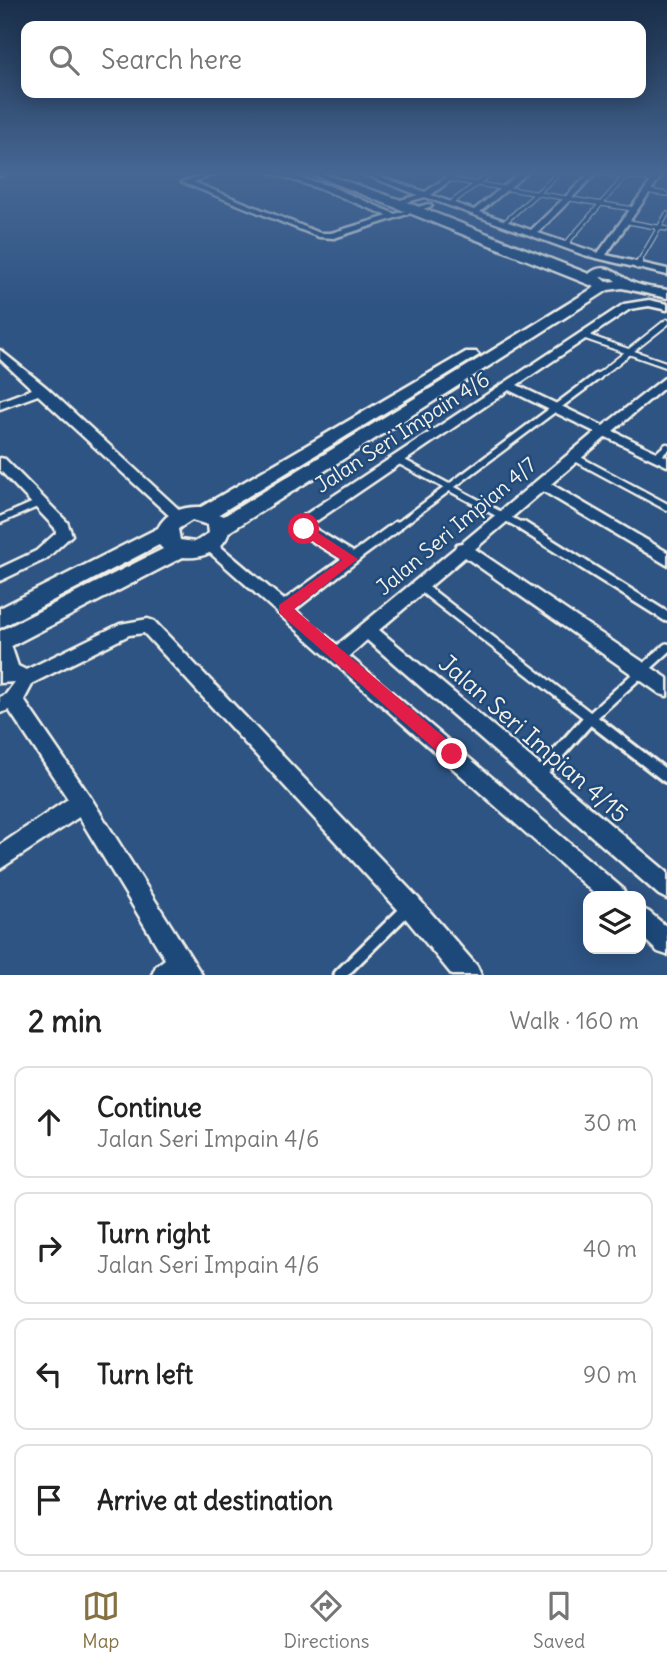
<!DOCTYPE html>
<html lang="en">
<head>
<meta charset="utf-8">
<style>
	:root { --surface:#fff; --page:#f6f6f6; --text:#222; --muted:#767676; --line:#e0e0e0; --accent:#857141 }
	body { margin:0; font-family:Delius,sans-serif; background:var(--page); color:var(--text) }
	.controls { position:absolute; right:21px; bottom:21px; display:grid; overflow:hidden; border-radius:14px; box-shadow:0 4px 18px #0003 }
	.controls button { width:63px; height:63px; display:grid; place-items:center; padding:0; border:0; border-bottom:2px solid var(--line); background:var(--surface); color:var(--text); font:35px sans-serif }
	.stop { position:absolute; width:21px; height:21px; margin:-16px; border:5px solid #e11d48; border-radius:50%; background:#fff }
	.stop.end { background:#e11d48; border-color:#fff; box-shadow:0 2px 7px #0008 }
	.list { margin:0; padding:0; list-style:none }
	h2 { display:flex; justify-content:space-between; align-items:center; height:91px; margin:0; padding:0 28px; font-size:30px }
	h2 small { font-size:23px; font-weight:400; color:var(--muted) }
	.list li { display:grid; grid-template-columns:46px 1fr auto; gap:21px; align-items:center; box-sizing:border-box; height:112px; margin:0 14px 14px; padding:0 14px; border:2px solid var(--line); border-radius:14px }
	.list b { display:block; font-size:26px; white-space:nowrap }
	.list p { margin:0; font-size:23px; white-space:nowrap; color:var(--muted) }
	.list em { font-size:23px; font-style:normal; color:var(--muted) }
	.icon { flex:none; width:38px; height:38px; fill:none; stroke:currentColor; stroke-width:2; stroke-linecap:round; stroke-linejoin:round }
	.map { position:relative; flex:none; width:667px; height:975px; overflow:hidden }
	.search { position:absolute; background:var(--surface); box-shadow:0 4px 18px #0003; left:21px; right:21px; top:21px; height:77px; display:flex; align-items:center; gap:18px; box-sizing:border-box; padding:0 24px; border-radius:14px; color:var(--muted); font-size:26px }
	.sheet { height:595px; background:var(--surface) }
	nav { display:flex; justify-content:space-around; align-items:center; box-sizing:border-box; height:98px; border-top:2px solid var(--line); background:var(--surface); font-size:19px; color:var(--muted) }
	nav a { display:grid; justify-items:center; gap:4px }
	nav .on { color:var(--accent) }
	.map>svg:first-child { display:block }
</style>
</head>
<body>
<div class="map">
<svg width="667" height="975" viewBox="0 0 667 975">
	<rect width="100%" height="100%" fill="#2e5484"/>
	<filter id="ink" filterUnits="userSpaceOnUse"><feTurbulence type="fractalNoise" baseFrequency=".0143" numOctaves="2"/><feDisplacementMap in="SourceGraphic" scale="14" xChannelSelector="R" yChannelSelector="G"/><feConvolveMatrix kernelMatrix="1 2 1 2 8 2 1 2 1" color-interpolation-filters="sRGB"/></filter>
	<g filter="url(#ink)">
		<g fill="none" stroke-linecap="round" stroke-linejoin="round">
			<defs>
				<g id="lane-far4">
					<path d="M 600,173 L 654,180"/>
					<path d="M 447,179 L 633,209"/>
					<path d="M 646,191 L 667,194"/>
					<path d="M 451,203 L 491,173"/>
					<path d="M 624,221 L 667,229"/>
					<path d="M 504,223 L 559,173"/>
					<path d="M 565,245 L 628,173"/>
					<path d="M 639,262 L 667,214"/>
				</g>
				<g id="lane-far3">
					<path d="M 637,266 L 640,261"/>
					<path d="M 584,336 L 667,365"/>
					<path d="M 596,378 L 667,322"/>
				</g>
				<g id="lane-far2">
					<path d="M 572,456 L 667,507"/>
					<path d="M 656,457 L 667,447"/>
					<path d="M 398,460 L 525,528"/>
					<path d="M 0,520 L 39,503"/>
					<path d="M 395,528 L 598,376"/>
				</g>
				<g id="lane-far1">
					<path d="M 522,526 L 667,617"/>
					<path d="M 352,559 L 397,526"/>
					<path d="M 419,585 L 597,723"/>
					<path d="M 585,723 L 667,648"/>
				</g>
				<g id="lane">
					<path d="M 594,721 L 667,777"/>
					<path d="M 539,775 L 587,721"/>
					<path d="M 340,975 L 407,909"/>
				</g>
				<g id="street">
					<path d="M 0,173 L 6,173 L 0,176 Z"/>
					<path d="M 210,173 L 219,173 L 193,182 L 320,233 L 331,233 L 388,216 L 324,190 L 272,173 L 281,173 L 330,186 L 395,214 L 428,204 L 432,206 L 334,238 L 319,237 L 182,182 Z"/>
					<path d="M 361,173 L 369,173 L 425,192 L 453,173 L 460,173 L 431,195 L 474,210 L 520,173 L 527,173 L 480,212 L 531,230 L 590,173 L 596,173 L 538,233 L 598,253 L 657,173 L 663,173 L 606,255 L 667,269 L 667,275 L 584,255 L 425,197 L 397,205 L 397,201 L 418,195 Z"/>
					<path d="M 649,300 L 667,304 L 667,310 L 649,306 L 630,309 L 517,385 L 603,426 L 667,376 L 667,385 L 613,431 L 667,457 L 667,466 L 606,437 L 551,484 L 667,552 L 667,565 L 543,491 L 475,549 L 667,678 L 667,696 L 660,694 L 465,557 L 379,630 L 667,872 L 667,899 L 659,895 L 367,640 L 349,656 L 622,888 L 626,896 L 597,896 L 201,545 L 204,541 L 214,541 L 284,600 L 341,559 L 299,533 L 297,529 L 300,518 L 624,304 ZM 509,390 L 595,432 L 462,543 L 457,544 L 455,548 L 337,645 L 295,610 L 360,559 L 358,555 L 312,527 L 312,524 Z"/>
					<path d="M 0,350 L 46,387 L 184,514 L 186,517 L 184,520 L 174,520 L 38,395 L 0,409 L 0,401 L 32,389 L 0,359 Z"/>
					<path d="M 0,458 L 5,459 L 67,522 L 72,535 L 46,559 L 0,581 L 0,568 L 36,551 L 56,533 L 55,528 L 0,470 Z"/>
					<path d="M 148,619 L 154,621 L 418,898 L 477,966 L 481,975 L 452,975 L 402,914 L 144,633 L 129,635 L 33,683 L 24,700 L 89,795 L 202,975 L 152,975 L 156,966 L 165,959 L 79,817 L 0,869 L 0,845 L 68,799 L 9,710 L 0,713 L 0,697 L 6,694 L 15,682 L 0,683 L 0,635 L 8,636 L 18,666 L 26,670 L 120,624 Z"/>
					<path d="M 641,908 L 649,912 L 667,927 L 667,955 L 658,952 L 641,936 Z"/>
				</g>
				<path id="secondary" d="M 309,173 L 321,173 L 404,201 L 589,274 C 607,259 620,278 634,283 C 644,287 656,288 667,290 L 667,298 L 622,288 L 608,290 L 229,532 C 223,551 202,559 183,557 L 0,652 L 0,631 L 163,549 L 159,545 L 0,628 L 0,608 L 158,528 C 166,512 183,506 201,507 L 466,352 L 476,352 L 479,355 L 219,514 L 224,516 L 595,287 ZM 600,277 L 612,278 L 616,281 L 606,282 ZM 192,520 L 208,525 L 209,533 L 195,542 L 180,540 L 178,529 Z"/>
			</defs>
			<!-- lane-far4 casing -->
			<use href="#lane-far4" stroke="#f4f1e8" stroke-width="6"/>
			<!-- lane-far3 casing -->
			<use href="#lane-far3" stroke="#f4f1e8" stroke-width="9"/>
			<!-- lane-far2 casing -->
			<use href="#lane-far2" stroke="#f4f1e8" stroke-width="11"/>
			<!-- lane-far1 casing -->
			<use href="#lane-far1" stroke="#f4f1e8" stroke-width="14"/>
			<!-- lane casing -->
			<use href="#lane" stroke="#f4f1e8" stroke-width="17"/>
			<!-- street casing -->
			<use href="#street" stroke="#f4f1e8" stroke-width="5"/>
			<!-- secondary casing -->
			<use href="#secondary" stroke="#f4f1e8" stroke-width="5"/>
			<!-- lane-far4 -->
			<use href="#lane-far4" stroke="#1f4a7a" stroke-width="3.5"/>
			<!-- lane-far3 -->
			<use href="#lane-far3" stroke="#1f4a7a" stroke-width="5"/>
			<!-- lane-far2 -->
			<use href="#lane-far2" stroke="#1f4a7a" stroke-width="6"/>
			<!-- lane-far1 -->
			<use href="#lane-far1" stroke="#1f4a7a" stroke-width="9"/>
			<!-- lane -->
			<use href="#lane" stroke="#1f4a7a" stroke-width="11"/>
			<!-- street -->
			<use href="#street" fill="#1f4a7a" fill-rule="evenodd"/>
			<!-- secondary -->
			<use href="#secondary" fill="#1f4a7a" fill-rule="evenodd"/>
		</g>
	</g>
	<!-- sky -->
	<linearGradient id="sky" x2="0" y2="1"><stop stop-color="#192e49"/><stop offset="0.56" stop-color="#466794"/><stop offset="1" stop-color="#466794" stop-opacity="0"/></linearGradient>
	<rect width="667" height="309" fill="url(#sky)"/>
	<!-- route -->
	<path fill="#e11d48" d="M 299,526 L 308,526 L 358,559 L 294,609 L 457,748 L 457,759 L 446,759 L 279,613 L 279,605 L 342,560 L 299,532 Z"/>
	<g text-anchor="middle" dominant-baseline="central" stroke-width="5" stroke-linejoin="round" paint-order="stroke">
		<!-- street labels -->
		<g font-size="21" fill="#f4f1e8" stroke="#1f4a7a">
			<text transform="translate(402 432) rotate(-33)">Jalan Seri Impain 4/6</text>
			<text transform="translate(456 526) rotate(-40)">Jalan Seri Impian 4/7</text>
		</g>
		<!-- near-street labels -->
		<g font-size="24" fill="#f4f1e8" stroke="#1f4a7a">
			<text transform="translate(534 738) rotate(41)">Jalan Seri Impian 4/15</text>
		</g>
	</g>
</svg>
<div class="controls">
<button><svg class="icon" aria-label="layers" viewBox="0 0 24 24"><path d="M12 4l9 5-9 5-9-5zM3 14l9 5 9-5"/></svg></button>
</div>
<div class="stop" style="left:304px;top:529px"></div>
<div class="stop end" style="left:452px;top:754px"></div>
<div class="search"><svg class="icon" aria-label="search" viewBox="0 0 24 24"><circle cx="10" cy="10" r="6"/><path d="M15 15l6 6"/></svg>Search here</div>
</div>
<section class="sheet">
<h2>2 min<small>Walk · 160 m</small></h2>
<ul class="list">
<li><svg class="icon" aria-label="ahead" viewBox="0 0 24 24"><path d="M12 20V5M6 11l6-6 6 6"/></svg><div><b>Continue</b><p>Jalan Seri Impain 4/6</p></div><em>30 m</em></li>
<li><svg class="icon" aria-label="right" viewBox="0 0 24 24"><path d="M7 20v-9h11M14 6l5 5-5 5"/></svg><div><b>Turn right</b><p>Jalan Seri Impain 4/6</p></div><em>40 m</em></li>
<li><svg class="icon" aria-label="left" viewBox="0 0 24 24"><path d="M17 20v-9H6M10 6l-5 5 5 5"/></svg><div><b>Turn left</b></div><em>90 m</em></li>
<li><svg class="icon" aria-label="arrive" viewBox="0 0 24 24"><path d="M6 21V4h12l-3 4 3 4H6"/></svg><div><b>Arrive at destination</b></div></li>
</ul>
</section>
<nav>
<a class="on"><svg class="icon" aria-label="map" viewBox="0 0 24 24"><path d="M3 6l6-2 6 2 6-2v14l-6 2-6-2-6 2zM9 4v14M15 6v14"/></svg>Map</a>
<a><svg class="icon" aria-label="directions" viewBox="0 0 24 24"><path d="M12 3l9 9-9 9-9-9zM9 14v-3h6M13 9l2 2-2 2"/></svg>Directions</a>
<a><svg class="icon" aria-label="saved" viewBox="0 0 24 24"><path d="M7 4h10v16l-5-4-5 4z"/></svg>Saved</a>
</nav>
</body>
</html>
